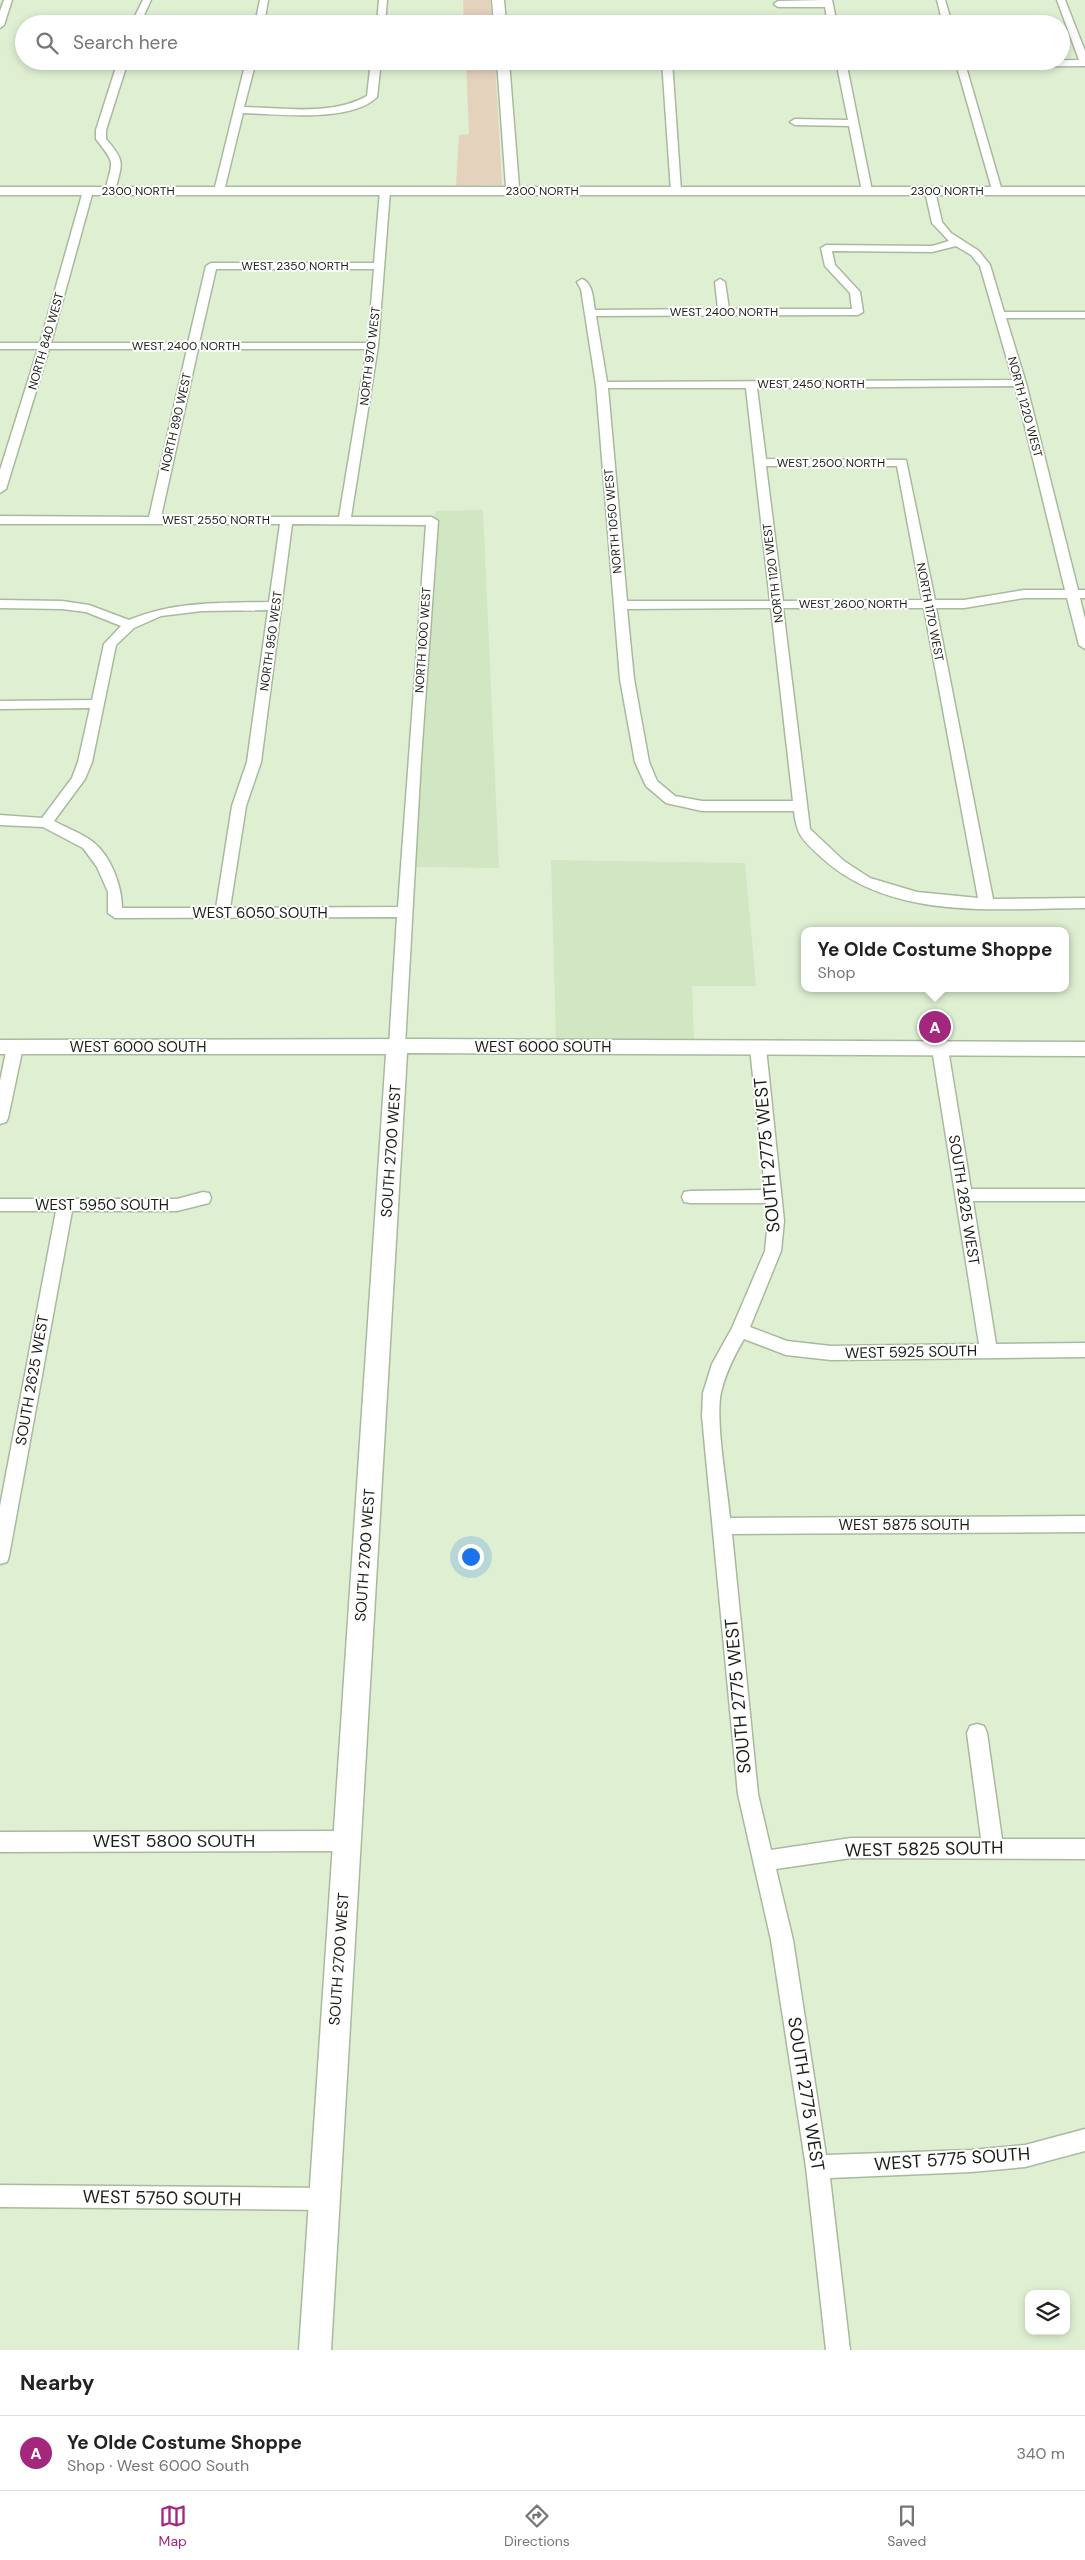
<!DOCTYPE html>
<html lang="en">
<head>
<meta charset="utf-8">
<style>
	:root { --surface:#fff; --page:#f6f6f6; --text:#222; --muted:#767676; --line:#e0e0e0; --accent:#a3287d }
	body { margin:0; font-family:"DM Sans",sans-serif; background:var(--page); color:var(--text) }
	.controls { position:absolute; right:15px; bottom:15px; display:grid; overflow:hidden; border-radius:10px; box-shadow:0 2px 8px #0003 }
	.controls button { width:45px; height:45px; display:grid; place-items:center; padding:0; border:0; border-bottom:1px solid var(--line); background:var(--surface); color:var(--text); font:25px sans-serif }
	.you { position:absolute; left:470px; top:1556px; width:18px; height:18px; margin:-12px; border:4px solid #fff; border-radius:50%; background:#1a73e8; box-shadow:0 0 0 8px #1a73e833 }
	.badge { display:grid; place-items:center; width:32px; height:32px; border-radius:50%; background:var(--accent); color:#fff; font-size:16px; font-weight:700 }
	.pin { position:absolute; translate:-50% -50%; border:2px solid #fff; box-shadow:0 1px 5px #0006 }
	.popup { position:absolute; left:801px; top:927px; width:268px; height:65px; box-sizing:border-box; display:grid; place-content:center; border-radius:10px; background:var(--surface); filter:drop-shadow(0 1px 4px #0005); font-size:16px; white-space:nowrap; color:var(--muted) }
	.popup b { font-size:19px; color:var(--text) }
	.popup::after { content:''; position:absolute; left:50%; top:100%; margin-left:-10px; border:10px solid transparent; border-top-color:var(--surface) }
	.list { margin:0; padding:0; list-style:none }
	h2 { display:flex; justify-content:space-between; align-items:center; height:65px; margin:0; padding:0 20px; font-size:21px }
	h2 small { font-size:16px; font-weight:400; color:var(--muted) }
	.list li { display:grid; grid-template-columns:32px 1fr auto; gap:15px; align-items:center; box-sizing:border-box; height:75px; padding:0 20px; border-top:1px solid var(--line) }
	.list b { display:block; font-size:19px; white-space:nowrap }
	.list p { margin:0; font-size:16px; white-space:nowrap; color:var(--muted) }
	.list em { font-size:16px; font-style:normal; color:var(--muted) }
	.icon { flex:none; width:28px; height:28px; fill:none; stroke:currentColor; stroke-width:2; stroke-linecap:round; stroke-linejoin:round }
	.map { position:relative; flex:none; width:1085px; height:2350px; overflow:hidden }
	.search { position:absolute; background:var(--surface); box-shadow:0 2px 8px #0003; left:15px; right:15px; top:15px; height:55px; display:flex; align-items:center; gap:12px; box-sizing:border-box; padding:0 18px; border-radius:28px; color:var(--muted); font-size:19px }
	.sheet { height:140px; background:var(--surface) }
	nav { display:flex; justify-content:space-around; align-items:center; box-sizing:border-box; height:70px; border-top:1px solid var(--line); background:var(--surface); font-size:14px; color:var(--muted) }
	nav a { display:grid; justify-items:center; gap:2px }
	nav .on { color:var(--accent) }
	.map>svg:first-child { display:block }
</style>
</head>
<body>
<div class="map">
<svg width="1085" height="2350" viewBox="0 0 1085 2350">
	<rect width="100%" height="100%" fill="#dff0d2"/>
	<!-- built -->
	<g fill="#d1e6c2">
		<path d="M 483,510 L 499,868 L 415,867 L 435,511 Z"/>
		<path d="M 551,860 L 745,863 L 756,986 L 692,986 L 694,1040 L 556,1039 Z"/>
	</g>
	<!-- green -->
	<g fill="#e4d2bd">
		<path d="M 463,0 L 490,0 L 492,24 L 464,24 Z"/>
		<path d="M 466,61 L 495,61 L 502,185 L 456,186 L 459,135 L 469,134 Z"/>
	</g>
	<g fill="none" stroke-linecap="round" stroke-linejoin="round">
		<defs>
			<g id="minor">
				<path d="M 4,0 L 12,0 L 4,25 L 0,28 L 0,11 Z"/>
				<path d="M 143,0 L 151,0 L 140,24 L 131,24 Z"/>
				<path d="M 260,0 L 268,0 L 264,24 L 255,24 Z"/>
				<path d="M 379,0 L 387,0 L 385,24 L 377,24 Z"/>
				<path d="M 824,0 L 832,0 L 837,24 L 828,24 L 825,7 L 778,7 L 774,4 L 778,1 Z"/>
				<path d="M 937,0 L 945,0 L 952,24 L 943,24 Z"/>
				<path d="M 1057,0 L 1065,0 L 1085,51 L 1085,66 L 966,67 L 1002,191 L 993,193 L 957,67 L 938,67 L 911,61 L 1079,60 Z"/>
				<path d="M 118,61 L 128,61 L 106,130 L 106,139 C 126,162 122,163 115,191 L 110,194 L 105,191 C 113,159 116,165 96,139 L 96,130 Z"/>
				<path d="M 246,61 L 256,61 L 244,107 C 284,108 331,116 367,96 L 371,61 L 381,61 L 377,97 C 351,123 277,114 243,113 L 224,191 L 219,194 L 214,191 Z"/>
				<path d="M 662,61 L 672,61 L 681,191 L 676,194 L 671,191 Z"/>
				<path d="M 836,61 L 846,61 L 872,191 L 867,194 L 862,191 L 849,126 L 795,125 L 790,122 L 795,119 L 848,120 Z"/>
				<path d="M 385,188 L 390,191 L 378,346 L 351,517 L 432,517 L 438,521 L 421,759 L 405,1046 L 402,1050 L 392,1050 L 389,1046 L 397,917 L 115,918 L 108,913 L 108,892 L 97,867 L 83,848 L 43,827 L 0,825 L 0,815 L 42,818 L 72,778 L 78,762 L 90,708 L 0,709 L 0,701 L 92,700 L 104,644 L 121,626 L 86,612 L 62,609 L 0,608 L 0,600 L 62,601 L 89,605 L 129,620 C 175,601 220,603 269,602 L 280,524 L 0,524 L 0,516 L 149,517 L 187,349 L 49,349 L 6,489 L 0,493 L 0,470 L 38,349 L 0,349 L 0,343 L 40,343 L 83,191 L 88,188 L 93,191 L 51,343 L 188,343 L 206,266 L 211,263 L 374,263 L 380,191 ZM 216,269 L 374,269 L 368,343 L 199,343 ZM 198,349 L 367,349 L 339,517 L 161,517 ZM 292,524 L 426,525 L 398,907 L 230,908 L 246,806 L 261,762 ZM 268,610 L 247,762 L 232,806 L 216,908 L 122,908 C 122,886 111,856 93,842 C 82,833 66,828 54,821 L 85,779 L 92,762 L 116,645 L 134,628 L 161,616 L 202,611 Z"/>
				<path d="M 930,188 L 935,191 L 942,222 L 951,233 L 979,251 L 990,265 L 1004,312 L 1085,312 L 1085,318 L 1006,318 L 1026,383 L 1078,590 L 1085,590 L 1085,598 L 1080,598 L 1085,619 L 1085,649 L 1079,645 L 1067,598 L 1024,598 L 964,608 L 936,608 L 993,899 L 1085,898 L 1085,908 C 998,908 892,922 822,858 C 803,840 797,837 794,811 L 702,811 L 666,803 L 646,786 L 635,762 L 620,679 L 596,385 L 581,289 L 577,282 L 582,279 C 593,283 593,299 595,310 L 718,309 L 715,282 L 720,279 L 725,282 L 729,309 L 852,309 L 850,293 L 825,266 L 821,248 L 826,245 L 932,246 L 949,241 L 932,223 L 925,191 ZM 956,246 L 971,255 L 980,266 L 1013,380 L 607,382 L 596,316 L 858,315 L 863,312 L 860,292 L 835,265 L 832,251 L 932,252 ZM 1015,386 L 1065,590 L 1024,590 L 964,600 L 935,600 L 906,460 L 766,459 L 757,388 ZM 608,388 L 746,388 L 770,601 L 627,601 ZM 766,466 L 897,466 L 922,600 L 783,601 ZM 771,608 L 793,801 L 702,801 L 675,796 L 657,781 L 649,762 L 634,679 L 627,609 ZM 783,608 L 924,608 L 978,898 L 917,892 L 870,878 L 844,861 L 810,829 Z"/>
				<path d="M 15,1041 L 20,1043 L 23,1047 L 8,1118 L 6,1122 L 0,1124 L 0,1081 L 7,1047 L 10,1043 Z"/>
				<path d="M 758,1042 L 763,1044 L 766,1048 L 784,1221 L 781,1251 L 750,1327 L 787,1341 L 831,1346 L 979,1344 L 932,1049 L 935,1045 L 945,1045 L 948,1049 L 971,1189 L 1085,1189 L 1085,1201 L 973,1201 L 996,1344 L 1085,1343 L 1085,1357 L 831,1360 L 786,1355 L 744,1339 C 734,1356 726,1372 721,1392 C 715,1421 727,1485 730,1518 L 1085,1516 L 1085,1532 L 732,1534 L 758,1794 L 771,1850 L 851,1838 L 981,1838 L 967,1733 L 970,1726 L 977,1724 L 984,1726 L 987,1733 L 1002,1839 L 1085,1839 L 1085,1859 L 851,1858 L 776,1869 L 793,1940 L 826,2155 L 971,2150 L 1025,2145 L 1085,2129 L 1085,2151 L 1025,2167 L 971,2172 L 830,2178 L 850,2350 L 826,2350 L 806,2167 L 771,1940 L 738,1794 L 702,1416 L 703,1393 L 712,1364 L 732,1328 L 765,1251 L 768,1221 L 766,1203 L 690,1203 L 684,1202 L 682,1197 L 684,1192 L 690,1191 L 765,1190 L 750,1048 L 753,1044 Z"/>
				<path d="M 203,1192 L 209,1193 L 211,1198 L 209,1203 L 177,1211 L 72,1211 L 9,1556 L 7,1562 L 0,1564 L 0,1506 L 56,1211 L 0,1211 L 0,1199 L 177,1199 Z"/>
				<path d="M 347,1831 L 354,1834 L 357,1841 L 354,1848 L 347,1851 L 0,1852 L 0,1832 Z"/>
				<path d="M 0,2185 L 324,2188 L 332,2191 L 335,2199 L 332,2207 L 324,2210 L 0,2207 Z"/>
			</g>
			<g id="tertiary">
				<path d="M 492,0 L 504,0 L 506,24 L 494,24 Z"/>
				<path d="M 497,61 L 509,61 L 519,187 L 1085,187 L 1085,195 L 0,195 L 0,187 L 506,187 Z"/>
				<path d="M 422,1039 L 1085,1042 L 1085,1056 L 407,1053 L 331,2350 L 299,2350 L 386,1054 L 0,1054 L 0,1040 Z"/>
			</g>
		</defs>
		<!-- minor casing -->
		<use href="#minor" stroke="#a9b99d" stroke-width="3"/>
		<!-- tertiary casing -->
		<use href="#tertiary" stroke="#a9b99d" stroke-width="3"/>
		<!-- minor -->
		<use href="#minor" fill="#fff" fill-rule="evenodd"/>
		<!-- tertiary -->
		<use href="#tertiary" fill="#fff" fill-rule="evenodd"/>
	</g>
	<g text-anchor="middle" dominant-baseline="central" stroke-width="4" stroke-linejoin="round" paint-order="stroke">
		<!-- far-street labels -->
		<g font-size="12" fill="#191f15" stroke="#fff">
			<text x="138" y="191">2300 NORTH</text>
			<text x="542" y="191">2300 NORTH</text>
			<text x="947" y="191">2300 NORTH</text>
			<text x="295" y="266">WEST 2350 NORTH</text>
			<text x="724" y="312">WEST 2400 NORTH</text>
			<text transform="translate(46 341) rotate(-74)">NORTH 840 WEST</text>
			<text x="186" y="346">WEST 2400 NORTH</text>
			<text transform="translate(370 356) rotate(-83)">NORTH 970 WEST</text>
			<text x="811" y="384">WEST 2450 NORTH</text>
			<text transform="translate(1025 407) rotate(75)">NORTH 1220 WEST</text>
			<text transform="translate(176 422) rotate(-77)">NORTH 890 WEST</text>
			<text x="831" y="463">WEST 2500 NORTH</text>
			<text x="216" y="520">WEST 2550 NORTH</text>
			<text transform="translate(613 521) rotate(-95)">NORTH 1050 WEST</text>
			<text transform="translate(773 573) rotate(-97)">NORTH 1120 WEST</text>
			<text x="853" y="604">WEST 2600 NORTH</text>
			<text transform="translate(930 612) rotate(79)">NORTH 1170 WEST</text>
			<text transform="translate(423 640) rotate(-86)">NORTH 1000 WEST</text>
			<text transform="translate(271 641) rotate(-82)">NORTH 950 WEST</text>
		</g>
		<!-- street labels -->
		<g font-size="15" fill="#191f15" stroke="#fff">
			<text x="260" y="913">WEST 6050 SOUTH</text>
			<text x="138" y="1047">WEST 6000 SOUTH</text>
			<text x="543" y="1047">WEST 6000 SOUTH</text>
			<text transform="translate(391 1151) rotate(-86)">SOUTH 2700 WEST</text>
			<text transform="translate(964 1200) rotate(81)">SOUTH 2825 WEST</text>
			<text x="102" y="1205">WEST 5950 SOUTH</text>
			<text transform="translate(911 1352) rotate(-1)">WEST 5925 SOUTH</text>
			<text transform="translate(32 1380) rotate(-80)">SOUTH 2625 WEST</text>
			<text x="904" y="1525">WEST 5875 SOUTH</text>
			<text transform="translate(365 1555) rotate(-86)">SOUTH 2700 WEST</text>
			<text transform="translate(339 1959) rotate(-86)">SOUTH 2700 WEST</text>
		</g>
		<!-- near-street labels -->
		<g font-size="18" fill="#191f15" stroke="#fff">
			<text transform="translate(767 1155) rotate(-95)">SOUTH 2775 WEST</text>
			<text transform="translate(738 1696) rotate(-95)">SOUTH 2775 WEST</text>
			<text x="174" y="1841">WEST 5800 SOUTH</text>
			<text transform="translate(924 1849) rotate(-1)">WEST 5825 SOUTH</text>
			<text transform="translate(806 2094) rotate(81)">SOUTH 2775 WEST</text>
			<text transform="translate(952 2159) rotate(-4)">WEST 5775 SOUTH</text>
			<text transform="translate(162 2198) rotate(1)">WEST 5750 SOUTH</text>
		</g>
	</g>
</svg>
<div class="controls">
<button><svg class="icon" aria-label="layers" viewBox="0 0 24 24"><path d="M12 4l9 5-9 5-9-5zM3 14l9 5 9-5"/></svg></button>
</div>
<div class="you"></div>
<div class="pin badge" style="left:935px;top:1027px">A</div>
<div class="popup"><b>Ye Olde Costume Shoppe</b>Shop</div>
<div class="search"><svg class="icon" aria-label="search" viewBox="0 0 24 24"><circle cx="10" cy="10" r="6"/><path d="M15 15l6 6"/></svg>Search here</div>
</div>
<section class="sheet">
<h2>Nearby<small></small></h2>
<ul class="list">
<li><span class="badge">A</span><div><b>Ye Olde Costume Shoppe</b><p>Shop · West 6000 South</p></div><em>340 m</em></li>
</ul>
</section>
<nav>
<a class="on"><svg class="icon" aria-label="map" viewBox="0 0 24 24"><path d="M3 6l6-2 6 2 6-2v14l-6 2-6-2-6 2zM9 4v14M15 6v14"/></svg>Map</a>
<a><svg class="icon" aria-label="directions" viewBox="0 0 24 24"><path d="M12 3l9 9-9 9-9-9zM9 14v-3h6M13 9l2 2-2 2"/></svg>Directions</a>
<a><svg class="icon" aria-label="saved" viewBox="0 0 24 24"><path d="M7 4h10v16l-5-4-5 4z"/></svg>Saved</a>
</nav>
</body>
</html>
